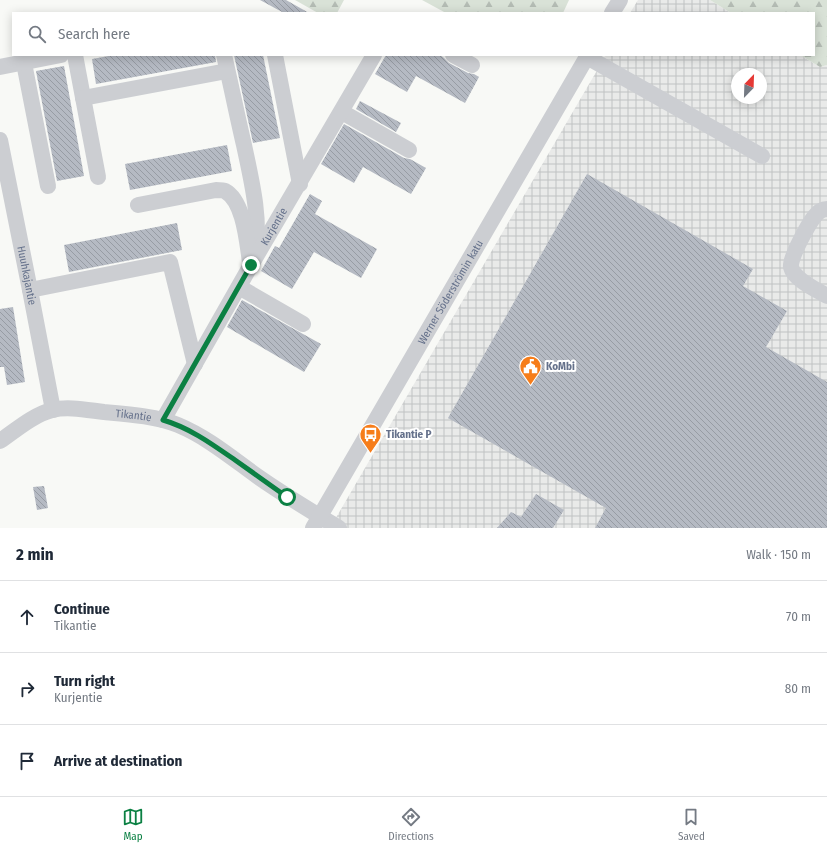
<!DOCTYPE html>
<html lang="en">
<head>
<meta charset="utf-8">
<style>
	:root { --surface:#fff; --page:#f6f6f7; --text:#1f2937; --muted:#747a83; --line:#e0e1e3; --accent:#0b8043 }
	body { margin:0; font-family:"Fira Sans Condensed",sans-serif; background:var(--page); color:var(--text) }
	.compass { position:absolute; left:731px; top:68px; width:36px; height:36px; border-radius:50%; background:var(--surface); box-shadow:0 2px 10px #0003; rotate:23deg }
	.stop { position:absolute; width:12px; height:12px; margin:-9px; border:3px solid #0b8043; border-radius:50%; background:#fff }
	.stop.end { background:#0b8043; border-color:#fff; box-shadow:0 1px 4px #0008 }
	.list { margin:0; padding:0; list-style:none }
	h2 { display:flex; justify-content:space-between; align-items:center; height:52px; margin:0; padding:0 16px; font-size:17px }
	h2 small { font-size:13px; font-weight:400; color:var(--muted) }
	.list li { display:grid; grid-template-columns:26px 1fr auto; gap:12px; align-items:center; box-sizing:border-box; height:72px; padding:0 16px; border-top:1px solid var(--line) }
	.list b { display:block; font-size:15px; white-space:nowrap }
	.list p { margin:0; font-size:13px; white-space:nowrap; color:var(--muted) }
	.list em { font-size:13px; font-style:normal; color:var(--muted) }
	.icon { flex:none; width:22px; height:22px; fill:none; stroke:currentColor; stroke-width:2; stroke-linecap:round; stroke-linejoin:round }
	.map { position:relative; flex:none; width:827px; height:528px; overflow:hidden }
	.search { position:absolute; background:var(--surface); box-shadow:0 2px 10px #0003; left:12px; right:12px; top:12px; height:44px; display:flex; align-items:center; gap:10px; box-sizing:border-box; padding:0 14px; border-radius:0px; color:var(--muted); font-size:15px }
	.sheet { height:268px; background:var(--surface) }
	nav { display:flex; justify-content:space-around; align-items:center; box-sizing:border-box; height:56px; border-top:1px solid var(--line); background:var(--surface); font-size:11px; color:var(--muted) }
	nav a { display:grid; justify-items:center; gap:2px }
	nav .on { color:var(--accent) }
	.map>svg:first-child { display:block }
</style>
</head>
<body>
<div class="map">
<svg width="827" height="528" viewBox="0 0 827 528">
	<defs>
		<pattern id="industrial-grid" width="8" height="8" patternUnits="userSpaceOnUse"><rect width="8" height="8" fill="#e9eae9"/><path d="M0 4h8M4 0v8" fill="none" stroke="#c0c2c3"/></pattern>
		<pattern id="forest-firs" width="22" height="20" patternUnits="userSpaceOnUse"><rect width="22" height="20" fill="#d9e2d7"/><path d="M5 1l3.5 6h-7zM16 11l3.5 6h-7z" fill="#b4bcb4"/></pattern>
		<pattern id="building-back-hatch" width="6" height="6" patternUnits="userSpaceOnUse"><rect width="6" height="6" fill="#b5bac3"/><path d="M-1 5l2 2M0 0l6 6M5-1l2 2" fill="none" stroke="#979ca4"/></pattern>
	</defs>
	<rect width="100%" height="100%" fill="#f8f9f6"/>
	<!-- industrial -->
	<g fill="url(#industrial-grid)" fill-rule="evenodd">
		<path d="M 638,0 L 710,0 L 731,13 L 630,13 Z"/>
		<path d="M 606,55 L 800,55 L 820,67 L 827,65 L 827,528 L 330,528 ZM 737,74 L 761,74 L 761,98 L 737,98 Z"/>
	</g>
	<!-- forest -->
	<g fill="url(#forest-firs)">
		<path d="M 295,0 L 344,0 L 337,13 L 318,13 Z"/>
		<path d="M 422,0 L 569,0 L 563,13 L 446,13 Z"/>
		<path d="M 710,0 L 827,0 L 827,65 L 820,67 L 800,55 L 814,55 L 814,13 L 731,13 Z"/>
	</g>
	<!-- building -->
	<g fill="url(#building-back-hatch)">
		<path d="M 260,0 L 286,0 L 309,13 L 284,13 Z"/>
		<path d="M 114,55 L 215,55 L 216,62 L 96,84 L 92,59 Z"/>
		<path d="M 234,55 L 263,55 L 280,138 L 253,143 Z"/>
		<path d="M 386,55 L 440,55 L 444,58 L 449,63 L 468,73 L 474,74 L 479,77 L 465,103 L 416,76 L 407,92 L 375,74 Z"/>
		<path d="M 64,66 L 84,176 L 57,181 L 36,71 Z"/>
		<path d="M 360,101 L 401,123 L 396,132 L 356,109 Z"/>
		<path d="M 344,124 L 404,158 L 410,159 L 426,168 L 411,194 L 363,167 L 354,183 L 321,164 Z"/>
		<path d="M 227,145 L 232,171 L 130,190 L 125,164 Z"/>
		<path d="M 587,174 L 753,269 L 743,286 L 787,311 L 766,347 L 827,382 L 827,528 L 595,528 L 606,508 L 448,418 Z"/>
		<path d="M 310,194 L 322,201 L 315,214 L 377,249 L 361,278 L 314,252 L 292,289 L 261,271 L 275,246 L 279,248 Z"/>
		<path d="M 177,223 L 182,250 L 69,272 L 64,245 Z"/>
		<path d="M 242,300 L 321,344 L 304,372 L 227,327 Z"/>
		<path d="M 13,307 L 25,382 L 7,385 L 4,367 L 0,367 L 0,309 Z"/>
		<path d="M 44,486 L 48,508 L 37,510 L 33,487 Z"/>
		<path d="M 536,494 L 564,510 L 553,528 L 497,528 L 511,512 L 521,517 Z"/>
	</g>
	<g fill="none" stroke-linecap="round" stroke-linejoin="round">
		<!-- minor -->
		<g stroke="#ccced2" stroke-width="16">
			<path d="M 612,13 L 620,0"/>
			<path d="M 75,55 L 98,177"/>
			<path d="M 224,55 C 231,85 237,115 244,145 C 252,183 260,214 256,254"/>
			<path d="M 275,55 L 300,184"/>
			<path d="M 453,55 L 472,65"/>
			<path d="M 587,57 L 762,156"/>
			<path d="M 24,63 L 48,186"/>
			<path d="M 0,67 L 61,55"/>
			<path d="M 83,98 L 227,71"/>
			<path d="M 342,112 L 409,150"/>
			<path id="s1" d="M 0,140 L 30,290 L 53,410"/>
			<path d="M 138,205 L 216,190 C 219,190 223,190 225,191 C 244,201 247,243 250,262"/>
			<path d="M 827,209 C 822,209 817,213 814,217 C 808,225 789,259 791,267 C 794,280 817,290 827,296"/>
			<path d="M 239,287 L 303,324"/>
			<path d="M 30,290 L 170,262 L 195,364"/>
			<path id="s2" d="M 163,420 L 251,265 L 374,55"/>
			<path id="s3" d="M 0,441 C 16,430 33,415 52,410 C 68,406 87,410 104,412 C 127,414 157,416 178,425 C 207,437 232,458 257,476 C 284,495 311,511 339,528"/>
			<path id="s4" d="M 313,528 L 588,55"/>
		</g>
	</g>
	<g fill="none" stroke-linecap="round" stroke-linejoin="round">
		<!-- route -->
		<path stroke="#0b8043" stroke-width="5" d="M 251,265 L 163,420 C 190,428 212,444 235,460 C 252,472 270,485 287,497"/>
	</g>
	<!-- icons -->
	<defs>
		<symbol id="civic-pin" viewBox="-11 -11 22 30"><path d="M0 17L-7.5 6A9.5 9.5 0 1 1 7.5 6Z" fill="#f67d1a" stroke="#fff"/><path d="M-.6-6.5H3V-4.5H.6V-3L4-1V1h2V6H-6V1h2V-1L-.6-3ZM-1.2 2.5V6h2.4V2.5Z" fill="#fff"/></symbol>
		<symbol id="bus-pin" viewBox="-11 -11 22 30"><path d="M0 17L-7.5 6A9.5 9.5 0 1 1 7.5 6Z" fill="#f67d1a" stroke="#fff"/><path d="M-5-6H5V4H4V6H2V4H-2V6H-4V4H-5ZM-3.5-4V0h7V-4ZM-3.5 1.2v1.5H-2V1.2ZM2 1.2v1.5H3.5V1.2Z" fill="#fff"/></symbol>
	</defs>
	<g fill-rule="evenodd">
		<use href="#civic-pin" x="518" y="354" width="25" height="34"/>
		<use href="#bus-pin" x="358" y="422" width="25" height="34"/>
	</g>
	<g text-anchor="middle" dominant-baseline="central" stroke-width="4" stroke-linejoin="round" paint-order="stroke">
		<!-- street labels -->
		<g font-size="11" fill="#65718b" stroke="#fff">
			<text stroke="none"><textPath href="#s2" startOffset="223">Kurjentie</textPath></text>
			<text stroke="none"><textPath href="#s1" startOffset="138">Huuhkajantie</textPath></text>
			<text stroke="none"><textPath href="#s4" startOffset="273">Werner Söderströmin katu</textPath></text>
			<text stroke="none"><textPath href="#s3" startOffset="143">Tikantie</textPath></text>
		</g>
		<!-- poi labels -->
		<g font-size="11" font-weight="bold" fill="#65718b" stroke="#fff" text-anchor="start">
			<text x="546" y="366">KoMbi</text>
			<text x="386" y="434">Tikantie P</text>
		</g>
	</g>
</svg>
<svg class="compass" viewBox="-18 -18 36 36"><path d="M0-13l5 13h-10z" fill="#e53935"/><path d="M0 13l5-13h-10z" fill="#747a83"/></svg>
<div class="stop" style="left:287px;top:497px"></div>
<div class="stop end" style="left:251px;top:265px"></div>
<div class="search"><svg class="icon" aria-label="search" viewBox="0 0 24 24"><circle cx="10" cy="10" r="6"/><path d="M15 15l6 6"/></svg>Search here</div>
</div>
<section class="sheet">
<h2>2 min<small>Walk · 150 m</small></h2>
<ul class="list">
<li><svg class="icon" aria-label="ahead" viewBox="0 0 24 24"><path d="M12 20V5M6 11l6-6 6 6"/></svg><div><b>Continue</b><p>Tikantie</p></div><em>70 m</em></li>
<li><svg class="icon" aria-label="right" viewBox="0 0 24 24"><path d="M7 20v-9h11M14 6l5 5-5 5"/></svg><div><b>Turn right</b><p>Kurjentie</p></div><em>80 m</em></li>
<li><svg class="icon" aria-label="arrive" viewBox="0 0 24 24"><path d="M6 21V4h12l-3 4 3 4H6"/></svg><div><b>Arrive at destination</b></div></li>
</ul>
</section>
<nav>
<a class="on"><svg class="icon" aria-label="map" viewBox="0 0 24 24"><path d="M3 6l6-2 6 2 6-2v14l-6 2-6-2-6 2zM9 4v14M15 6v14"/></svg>Map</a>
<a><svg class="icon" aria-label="directions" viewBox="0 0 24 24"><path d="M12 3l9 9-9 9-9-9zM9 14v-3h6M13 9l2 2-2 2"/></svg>Directions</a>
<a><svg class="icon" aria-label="saved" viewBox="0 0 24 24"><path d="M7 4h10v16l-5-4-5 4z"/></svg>Saved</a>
</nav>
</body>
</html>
